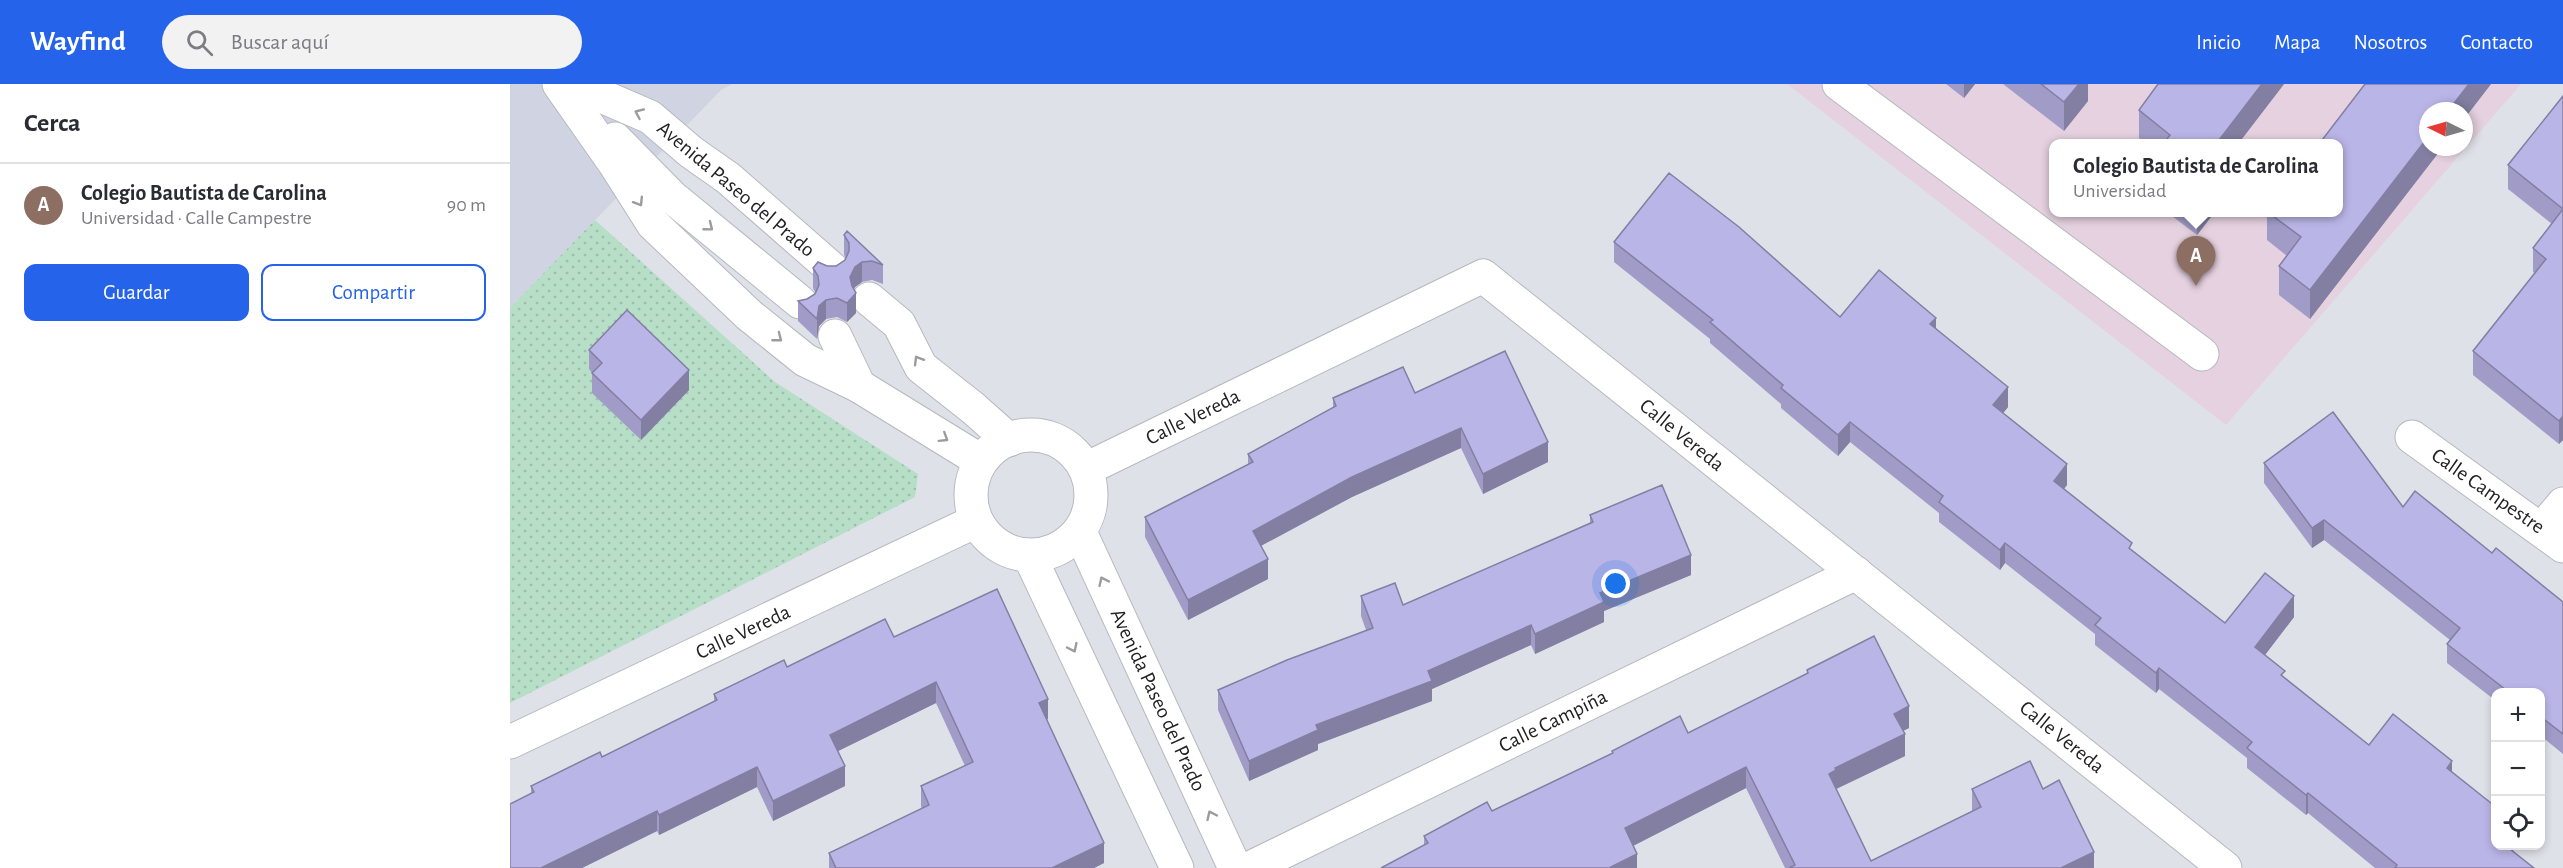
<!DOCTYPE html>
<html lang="es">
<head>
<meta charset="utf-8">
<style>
	:root { --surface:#fff; --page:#f2f2f3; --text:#2b2b33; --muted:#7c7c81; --line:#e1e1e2; --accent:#2563eb }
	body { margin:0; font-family:"Alegreya Sans",sans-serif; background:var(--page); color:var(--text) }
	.controls { position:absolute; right:18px; bottom:18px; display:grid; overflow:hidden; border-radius:12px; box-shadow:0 3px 9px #0003 }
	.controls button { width:54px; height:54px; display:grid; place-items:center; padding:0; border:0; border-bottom:2px solid var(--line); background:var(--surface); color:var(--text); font:30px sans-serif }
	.compass { position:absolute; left:1909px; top:18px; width:54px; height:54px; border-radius:50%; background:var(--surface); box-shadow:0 3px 9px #0003; rotate:275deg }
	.you { position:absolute; left:1106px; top:500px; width:21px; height:21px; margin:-15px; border:4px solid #fff; border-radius:50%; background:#1a73e8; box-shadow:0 0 0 9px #1a73e833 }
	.badge { display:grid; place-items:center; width:39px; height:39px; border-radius:50%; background:var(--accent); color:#fff; font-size:20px; font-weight:700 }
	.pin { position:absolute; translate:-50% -50px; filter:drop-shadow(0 2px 3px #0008) }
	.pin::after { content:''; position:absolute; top:32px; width:21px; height:18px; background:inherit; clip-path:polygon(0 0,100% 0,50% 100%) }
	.popup { position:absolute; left:1539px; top:55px; width:294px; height:78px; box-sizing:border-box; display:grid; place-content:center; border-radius:12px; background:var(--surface); filter:drop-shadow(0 2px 4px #0005); font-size:20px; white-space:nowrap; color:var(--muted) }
	.popup b { font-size:22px; color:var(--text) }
	.popup::after { content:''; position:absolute; left:50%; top:100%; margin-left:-12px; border:12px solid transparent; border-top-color:var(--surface) }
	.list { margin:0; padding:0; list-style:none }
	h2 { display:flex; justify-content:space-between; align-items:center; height:78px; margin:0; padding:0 24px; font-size:26px }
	h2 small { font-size:20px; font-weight:400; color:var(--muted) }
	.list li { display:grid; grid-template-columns:39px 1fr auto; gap:18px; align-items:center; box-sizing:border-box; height:84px; padding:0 24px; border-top:2px solid var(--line) }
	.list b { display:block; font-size:22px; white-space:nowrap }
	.list p { margin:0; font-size:20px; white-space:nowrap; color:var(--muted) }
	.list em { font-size:20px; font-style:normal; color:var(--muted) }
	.actions { display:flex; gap:12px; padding:18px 24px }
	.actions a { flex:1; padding:14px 0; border:2px solid var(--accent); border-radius:12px; text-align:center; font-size:21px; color:var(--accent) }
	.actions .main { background:var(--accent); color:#fff }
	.icon { flex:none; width:33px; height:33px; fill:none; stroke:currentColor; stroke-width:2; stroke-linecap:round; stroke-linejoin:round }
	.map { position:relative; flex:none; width:2053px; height:784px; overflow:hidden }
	header { display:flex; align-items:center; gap:36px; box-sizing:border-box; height:84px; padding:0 30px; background:var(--accent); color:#fff }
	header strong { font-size:28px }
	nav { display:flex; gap:33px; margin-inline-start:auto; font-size:21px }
	.search { width:420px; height:54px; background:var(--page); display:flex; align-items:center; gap:15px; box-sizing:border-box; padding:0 21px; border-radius:33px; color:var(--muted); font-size:22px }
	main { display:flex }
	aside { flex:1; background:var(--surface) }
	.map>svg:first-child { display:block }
</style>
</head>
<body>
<header>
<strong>Wayfind</strong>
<div class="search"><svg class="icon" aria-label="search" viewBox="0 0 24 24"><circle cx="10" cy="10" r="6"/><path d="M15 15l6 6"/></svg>Buscar aquí</div>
<nav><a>Inicio</a><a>Mapa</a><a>Nosotros</a><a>Contacto</a></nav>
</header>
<main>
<aside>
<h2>Cerca<small></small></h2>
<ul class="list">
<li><span class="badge" style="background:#8d6e63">A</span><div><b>Colegio Bautista de Carolina</b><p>Universidad · Calle Campestre</p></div><em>90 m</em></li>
</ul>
<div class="actions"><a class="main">Guardar</a><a>Compartir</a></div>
</aside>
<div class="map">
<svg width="2053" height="784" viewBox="0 0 2053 784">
	<defs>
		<pattern id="park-dots" width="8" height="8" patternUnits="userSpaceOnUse" patternTransform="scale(1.5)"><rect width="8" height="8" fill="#b7dec7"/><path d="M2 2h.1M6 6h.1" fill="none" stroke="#9dbeab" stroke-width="1.8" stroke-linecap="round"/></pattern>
	</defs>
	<rect width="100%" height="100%" fill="#dfe1e9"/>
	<!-- built -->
	<path fill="#d0d4e2" d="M 0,0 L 222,0 L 211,6 L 0,224 Z"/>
	<!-- education -->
	<path fill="#e5d1df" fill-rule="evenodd" d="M 1277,0 L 2011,0 L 1716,341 ZM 1918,27 L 1954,27 L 1954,63 L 1918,63 ZM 1544,59 L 1828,59 L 1828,128 L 1544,128 Z"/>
	<!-- park -->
	<path fill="url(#park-dots)" d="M 85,136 L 265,298 L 408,390 L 405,413 L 0,619 L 0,224 Z"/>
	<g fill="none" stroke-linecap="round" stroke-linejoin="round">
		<defs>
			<g id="minor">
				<path d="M 49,0 L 105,80 L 143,140 L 239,231 L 295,276 L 349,302 L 471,377"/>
				<path d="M 64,0 L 140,33 L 181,68 L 218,94 L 321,184"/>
				<path d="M 1329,0 L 1692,270"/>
				<path d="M 105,55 L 162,113 L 290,218"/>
				<path d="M 359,215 L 389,240 L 411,283 L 463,324 L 499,356"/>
				<path d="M 325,252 L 349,302"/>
				<circle cx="521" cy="411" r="60"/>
				<path d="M 1902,353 L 2053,462"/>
				<path d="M 576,385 L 973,192 L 1715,784"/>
				<path d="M 2032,445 L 2053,420"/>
				<path d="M 570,448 L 725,784"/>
				<path d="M 520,473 L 667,784"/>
				<path d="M 0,658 L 466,437"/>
				<path d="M 740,784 L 1346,489"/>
			</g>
		</defs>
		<!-- minor casing -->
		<use href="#minor" stroke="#b6b8bf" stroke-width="35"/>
		<!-- minor -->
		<use href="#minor" stroke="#fff" stroke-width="33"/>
	</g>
	<!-- wall -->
	<g fill="#a09cc7">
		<path d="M 1436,0 L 1465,0 L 1454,14 Z"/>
		<path d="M 1493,0 L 1578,0 L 1578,17 L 1554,47 Z"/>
		<path d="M 1774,0 L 1728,60 L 1635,60 L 1629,54 L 1629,26 Z"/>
		<path d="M 1855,0 L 1981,0 L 1800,235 L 1769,211 L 1769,182 L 1777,172 L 1757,156 L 1757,129 L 1828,129 Z"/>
		<path d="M 2053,12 L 2053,356 L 2049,360 L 1963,291 L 1963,267 L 2025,189 L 2023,188 L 2023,164 L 2042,140 L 1998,105 L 1998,81 Z"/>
		<path d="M 1658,129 L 1704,129 L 1687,151 Z"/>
		<path d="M 334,151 L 373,181 L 373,200 L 362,196 L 352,198 L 345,203 L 344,205 L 346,229 L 337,238 L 327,233 L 316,235 L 309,242 L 307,255 L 288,237 L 288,217 L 297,215 L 305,210 L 305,208 L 303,204 L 303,184 L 326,182 L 335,176 L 336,174 L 334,171 Z"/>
		<path d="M 1104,158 L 1330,233 L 1426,244 L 1498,323 L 1493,329 L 1557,401 L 1554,405 L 1622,467 L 1715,539 L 1784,533 L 1755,571 L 1775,594 L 1859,661 L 1942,689 L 1986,762 L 2007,762 L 2003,767 L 2024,784 L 1865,784 L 1798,729 L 1796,731 L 1737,684 L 1737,674 L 1649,605 L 1646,609 L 1585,561 L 1585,550 L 1495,479 L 1490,486 L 1429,438 L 1429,429 L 1340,358 L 1328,372 L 1271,324 L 1271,320 L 1200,259 L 1200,255 L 1104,178 Z"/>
		<path d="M 79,266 L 179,306 L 131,356 L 82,309 L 82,289 L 79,285 Z"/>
		<path d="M 905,309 L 1038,378 L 973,410 L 951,364 L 842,413 L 751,462 L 758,495 L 678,536 L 635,453 L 635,433 L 738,380 L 738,370 L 823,324 L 823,314 Z"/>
		<path d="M 1754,379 L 1893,423 L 1982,469 L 2053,518 L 2053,670 L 2031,652 L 2031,609 L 1986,609 L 1986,617 L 1937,579 L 1937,560 L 1940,556 L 1814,456 L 1802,464 L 1754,399 Z"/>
		<path d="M 1080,431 L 1181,491 L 1094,527 L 1094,538 L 1025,570 L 1021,561 L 922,605 L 922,617 L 808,660 L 808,666 L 739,697 L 708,626 L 708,606 L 856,546 L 851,532 L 851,512 L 893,521 L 1080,439 Z"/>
		<path d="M 384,553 L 538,635 L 537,635 L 594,779 L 584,784 L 319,784 L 319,769 L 412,725 L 411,722 L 411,702 L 455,682 L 426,619 L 328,667 L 335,702 L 263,737 L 247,703 L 149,751 L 147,747 L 72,784 L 0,784 L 21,710 L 21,702 L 92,673 L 204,618 L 204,610 L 277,583 Z"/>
		<path d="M 1297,586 L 1399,644 L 1393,647 L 1395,672 L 1326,705 L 1361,777 L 1462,727 L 1462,705 L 1533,705 L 1584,784 L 1275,784 L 1236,704 L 1123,762 L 1127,784 L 914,761 L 914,752 L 982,727 L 1102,669 L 1102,667 L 1178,649 L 1297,590 Z"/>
	</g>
	<!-- shaded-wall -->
	<g fill="#827fa2">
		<path d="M 1454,0 L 1465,0 L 1454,14 Z"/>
		<path d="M 1569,0 L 1578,0 L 1578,17 L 1554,47 L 1554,18 Z"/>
		<path d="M 1752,0 L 1774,0 L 1728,60 L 1706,60 Z"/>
		<path d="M 1959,0 L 1981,0 L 1954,35 L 1954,27 L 1938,27 Z"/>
		<path d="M 1918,53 L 1918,63 L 1933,63 L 1800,235 L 1800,206 Z"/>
		<path d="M 1687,129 L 1704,129 L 1687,151 Z"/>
		<path d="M 352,178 L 352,198 L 345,203 L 340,212 L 340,193 L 345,183 Z"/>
		<path d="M 346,209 L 346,229 L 337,238 L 337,219 Z"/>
		<path d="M 316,216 L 316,235 L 309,242 L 307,255 L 307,235 L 309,222 Z"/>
		<path d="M 1426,234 L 1426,254 L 1420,240 Z"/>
		<path d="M 179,286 L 179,306 L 131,356 L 131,336 Z"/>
		<path d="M 1498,303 L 1498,323 L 1483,342 L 1483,321 Z"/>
		<path d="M 2053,332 L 2053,356 L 2049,360 L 2049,337 Z"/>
		<path d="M 1340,338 L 1340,358 L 1328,372 L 1328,351 Z"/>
		<path d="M 951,344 L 951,364 L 842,413 L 743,466 L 743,447 L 842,393 Z"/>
		<path d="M 1038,358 L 1038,378 L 973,410 L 973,390 Z"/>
		<path d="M 1557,380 L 1557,401 L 1544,417 L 1544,397 Z"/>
		<path d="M 1814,436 L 1814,456 L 1802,464 L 1802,444 Z"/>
		<path d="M 1495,459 L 1495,479 L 1490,486 L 1490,466 Z"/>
		<path d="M 1181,471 L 1181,491 L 1094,527 L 1094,538 L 1025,570 L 1025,550 L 1090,509 Z"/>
		<path d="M 758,475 L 758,495 L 678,536 L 678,516 Z"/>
		<path d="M 1784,512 L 1784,533 L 1745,584 L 1745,563 Z"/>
		<path d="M 1021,541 L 1021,561 L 922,605 L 922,617 L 808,660 L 808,666 L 739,697 L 739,677 L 806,641 L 918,587 Z"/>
		<path d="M 1649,584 L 1649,605 L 1646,609 L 1646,589 Z"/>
		<path d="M 426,598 L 426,619 L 320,671 L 320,651 Z"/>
		<path d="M 538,615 L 538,635 L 529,639 L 529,619 Z"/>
		<path d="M 1399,622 L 1399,644 L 1384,651 L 1384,630 Z"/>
		<path d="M 1395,650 L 1395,672 L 1326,705 L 1319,690 L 1325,684 Z"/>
		<path d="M 1942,677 L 1942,697 L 1937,684 Z"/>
		<path d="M 335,682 L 335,702 L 263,737 L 263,717 Z"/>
		<path d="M 247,683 L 247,703 L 149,751 L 149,731 Z"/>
		<path d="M 1236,683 L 1236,704 L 1115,766 L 1115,744 Z"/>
		<path d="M 1798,709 L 1798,729 L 1796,731 L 1796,711 Z"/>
		<path d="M 147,727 L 147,747 L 72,784 L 31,784 Z"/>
		<path d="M 594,759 L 594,779 L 584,784 L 542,784 Z"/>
		<path d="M 1993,762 L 2007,762 L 1993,779 Z"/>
		<path d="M 1584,768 L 1584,784 L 1551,784 Z"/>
		<path d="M 1127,770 L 1127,784 L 1099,784 Z"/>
	</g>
	<!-- building -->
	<g fill="#bab5e7" stroke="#827fa2" stroke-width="1.5">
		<path d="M 1531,0 L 1569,0 L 1554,18 Z"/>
		<path d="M 1648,0 L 1752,0 L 1706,60 L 1653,60 L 1660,51 L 1629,26 Z"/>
		<path d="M 1855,0 L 1959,0 L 1938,27 L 1918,27 L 1918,53 L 1800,206 L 1769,182 L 1791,153 L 1759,129 L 1828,129 L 1828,60 L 1809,60 Z"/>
		<path d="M 2053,12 L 2053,332 L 2049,337 L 1963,267 L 2036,175 L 2023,164 L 2053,125 L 1998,81 Z"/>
		<path d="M 1159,89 L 1229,143 L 1330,233 L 1369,186 L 1426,234 L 1420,240 L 1498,303 L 1483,321 L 1557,380 L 1544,397 L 1622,459 L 1619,464 L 1715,539 L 1755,489 L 1784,512 L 1745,563 L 1775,587 L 1771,591 L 1859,661 L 1883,630 L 1942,677 L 1937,684 L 1986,723 L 1986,762 L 1996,762 L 2024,784 L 1885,784 L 1887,781 L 1798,709 L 1796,711 L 1737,664 L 1742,658 L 1649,584 L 1646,589 L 1585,541 L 1591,534 L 1495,459 L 1490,466 L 1429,418 L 1433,412 L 1340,338 L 1328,351 L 1271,304 L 1273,301 L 1200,238 L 1203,236 L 1104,158 Z"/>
		<path d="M 337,147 L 373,181 L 362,177 L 352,178 L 345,183 L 340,193 L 342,202 L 346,209 L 337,219 L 327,214 L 316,216 L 309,222 L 307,235 L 288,217 L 297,215 L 305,210 L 309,201 L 308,192 L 303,184 L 308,178 L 317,182 L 326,182 L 335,176 L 339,167 L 339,159 L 334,151 Z"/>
		<path d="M 117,226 L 179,286 L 131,336 L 82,289 L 92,279 L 79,266 Z"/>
		<path d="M 995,267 L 1038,358 L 973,390 L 951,344 L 842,393 L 743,447 L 758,475 L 678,516 L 635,433 L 743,378 L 738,370 L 826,322 L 823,314 L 893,283 L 905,309 Z"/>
		<path d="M 1823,328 L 1893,423 L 1905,407 L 1982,469 L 1986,464 L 2053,518 L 2053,650 L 2031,633 L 2031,609 L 2000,609 L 1937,560 L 1950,544 L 1814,436 L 1802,444 L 1754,379 Z"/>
		<path d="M 1152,401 L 1181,471 L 1090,509 L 1094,518 L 1025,550 L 1021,541 L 918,587 L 922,597 L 806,641 L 808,646 L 739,677 L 708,606 L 777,576 L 863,544 L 851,512 L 885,499 L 893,521 L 1083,438 L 1080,431 Z"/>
		<path d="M 487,505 L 538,615 L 529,619 L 594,759 L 542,784 L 326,784 L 319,769 L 419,721 L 411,702 L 463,678 L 426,598 L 320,651 L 335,682 L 263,717 L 247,683 L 149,731 L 147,727 L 31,784 L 0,784 L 0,720 L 24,708 L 21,702 L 90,668 L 92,673 L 207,616 L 204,610 L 274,576 L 277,583 L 375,535 L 384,553 Z"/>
		<path d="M 1364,552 L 1399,622 L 1384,630 L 1395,650 L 1325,684 L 1326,686 L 1319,690 L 1361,777 L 1471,723 L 1462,705 L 1520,677 L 1533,705 L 1549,696 L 1584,768 L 1551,784 L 1279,784 L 1285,781 L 1236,683 L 1115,744 L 1127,770 L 1099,784 L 871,784 L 918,759 L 914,752 L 977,718 L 982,727 L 1103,669 L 1102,667 L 1170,632 L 1178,649 L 1298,589 L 1297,586 Z"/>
	</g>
	<!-- one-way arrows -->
	<defs><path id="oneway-chevron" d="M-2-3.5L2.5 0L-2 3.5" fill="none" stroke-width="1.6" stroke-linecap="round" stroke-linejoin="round" transform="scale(1.5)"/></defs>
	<g stroke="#9c9c9d">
		<use href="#oneway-chevron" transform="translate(129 29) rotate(-156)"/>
		<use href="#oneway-chevron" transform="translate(129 118) rotate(58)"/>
		<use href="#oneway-chevron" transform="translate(199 143) rotate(39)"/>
		<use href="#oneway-chevron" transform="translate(268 254) rotate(38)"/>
		<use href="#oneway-chevron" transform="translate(408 276) rotate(-121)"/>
		<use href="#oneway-chevron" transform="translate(434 354) rotate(32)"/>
		<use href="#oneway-chevron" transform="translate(593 497) rotate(-115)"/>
		<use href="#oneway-chevron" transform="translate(563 564) rotate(65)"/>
		<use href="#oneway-chevron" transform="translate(701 731) rotate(-115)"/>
	</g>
	<g text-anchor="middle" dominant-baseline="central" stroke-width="4.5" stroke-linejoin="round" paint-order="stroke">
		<!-- street labels -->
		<g font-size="21" fill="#222225" stroke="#fff">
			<text transform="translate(226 105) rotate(40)">Avenida Paseo del Prado</text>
			<text transform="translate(683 333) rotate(-26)">Calle Vereda</text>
			<text transform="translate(1172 351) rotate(39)">Calle Vereda</text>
			<text transform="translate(1978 407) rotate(35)">Calle Campestre</text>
			<text transform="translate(233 548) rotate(-25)">Calle Vereda</text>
			<text transform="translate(648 616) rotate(65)">Avenida Paseo del Prado</text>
			<text transform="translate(1043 637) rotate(-26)">Calle Campiña</text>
			<text transform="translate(1552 653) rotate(39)">Calle Vereda</text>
		</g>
	</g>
</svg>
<div class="controls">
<button>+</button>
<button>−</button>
<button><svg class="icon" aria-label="locate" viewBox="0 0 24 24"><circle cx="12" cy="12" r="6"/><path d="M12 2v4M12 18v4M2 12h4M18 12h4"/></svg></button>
</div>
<svg class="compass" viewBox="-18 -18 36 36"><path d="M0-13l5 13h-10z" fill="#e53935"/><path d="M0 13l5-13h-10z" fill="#7c7c81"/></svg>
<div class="you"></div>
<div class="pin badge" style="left:1686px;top:202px;background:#8d6e63">A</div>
<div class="popup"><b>Colegio Bautista de Carolina</b>Universidad</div>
</div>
</main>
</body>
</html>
